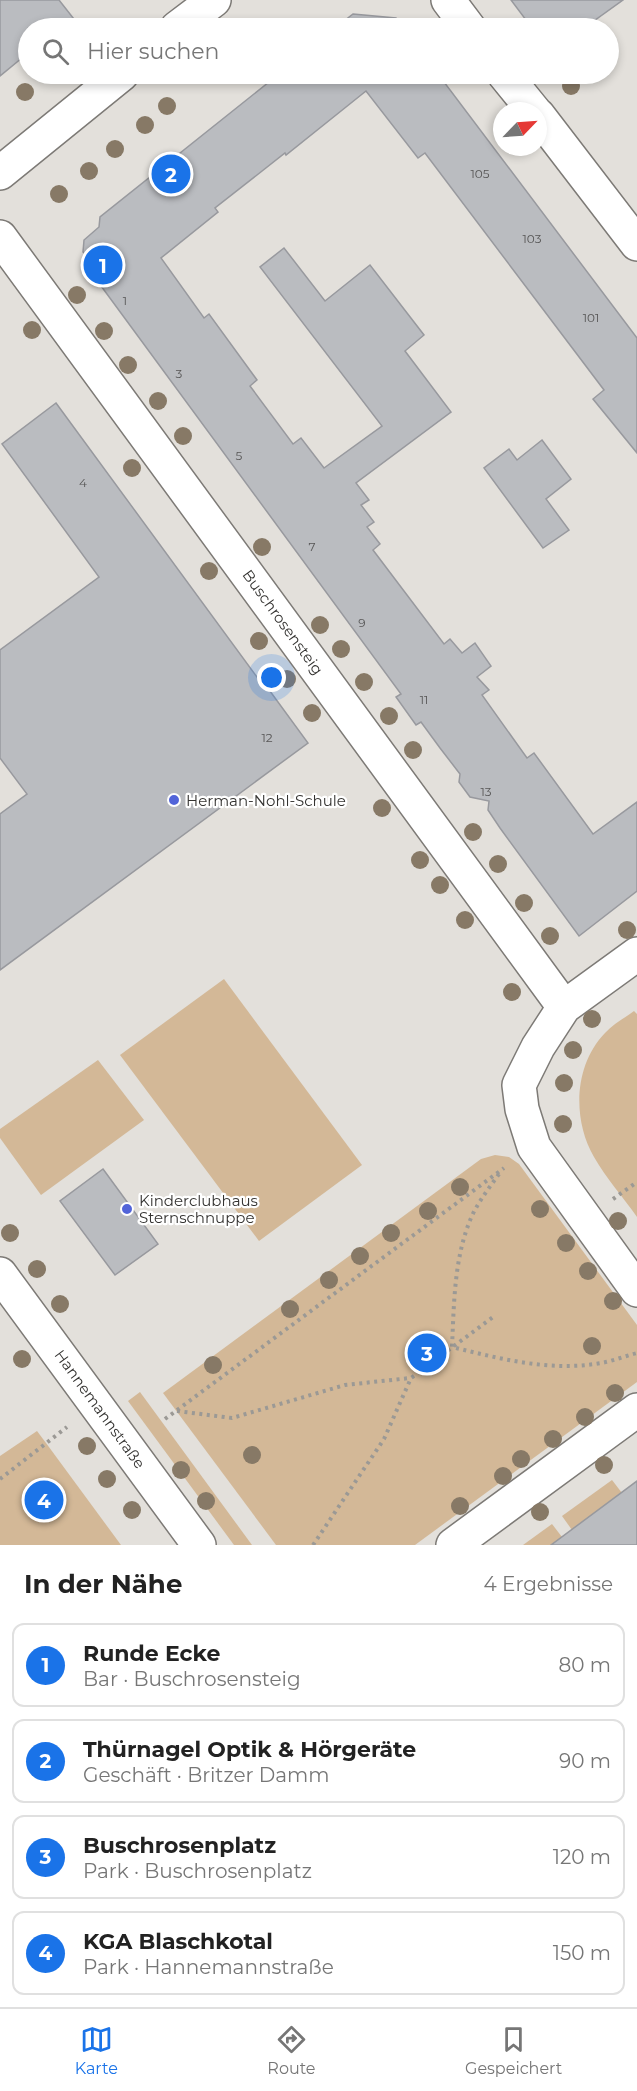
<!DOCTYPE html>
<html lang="de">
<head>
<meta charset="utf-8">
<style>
	:root { --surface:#fff; --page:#f6f6f6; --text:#222; --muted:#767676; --line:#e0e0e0; --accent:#1a73e8 }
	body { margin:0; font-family:Montserrat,sans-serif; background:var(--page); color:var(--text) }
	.compass { position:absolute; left:493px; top:102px; width:54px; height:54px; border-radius:50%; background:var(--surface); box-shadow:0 3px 9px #0003; rotate:65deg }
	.you { position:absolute; left:272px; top:678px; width:21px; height:21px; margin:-15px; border:4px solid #fff; border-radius:50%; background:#1a73e8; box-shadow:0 0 0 9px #1a73e833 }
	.badge { display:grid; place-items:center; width:39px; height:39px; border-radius:50%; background:var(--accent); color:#fff; font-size:20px; font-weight:700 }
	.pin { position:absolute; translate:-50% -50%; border:3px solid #fff; box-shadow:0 2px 6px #0006 }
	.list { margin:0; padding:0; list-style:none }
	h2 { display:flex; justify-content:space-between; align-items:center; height:78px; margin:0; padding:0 24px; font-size:26px }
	h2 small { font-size:20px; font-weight:400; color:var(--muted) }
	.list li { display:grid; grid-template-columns:39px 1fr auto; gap:18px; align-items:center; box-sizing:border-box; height:84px; margin:0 12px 12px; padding:0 12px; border:2px solid var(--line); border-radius:12px }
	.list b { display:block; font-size:22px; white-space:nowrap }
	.list p { margin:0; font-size:20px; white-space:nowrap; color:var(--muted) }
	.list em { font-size:20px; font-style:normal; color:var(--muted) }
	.icon { flex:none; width:33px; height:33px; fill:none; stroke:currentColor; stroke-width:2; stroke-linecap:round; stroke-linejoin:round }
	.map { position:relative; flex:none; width:637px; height:1545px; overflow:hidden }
	.search { position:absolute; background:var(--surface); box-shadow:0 3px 9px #0003; left:18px; right:18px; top:18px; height:66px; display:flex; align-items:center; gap:15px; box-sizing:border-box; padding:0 21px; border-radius:33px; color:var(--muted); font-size:22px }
	.sheet { height:462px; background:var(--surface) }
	nav { display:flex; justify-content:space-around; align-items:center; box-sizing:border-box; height:84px; border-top:2px solid var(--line); background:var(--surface); font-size:16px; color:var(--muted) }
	nav a { display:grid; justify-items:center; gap:3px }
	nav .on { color:var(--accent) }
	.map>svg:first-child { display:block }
</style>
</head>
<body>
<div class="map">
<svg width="637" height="1545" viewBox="0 0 637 1545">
	<rect width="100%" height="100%" fill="#e3e0db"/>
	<!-- green -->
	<g fill="#d3b897">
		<path d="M 224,979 L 362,1165 L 259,1241 L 120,1055 Z"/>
		<path d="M 634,1011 L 637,1014 L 637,1217 C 623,1197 606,1178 594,1157 C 572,1119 574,1065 605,1033 C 613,1024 625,1018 634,1011 Z"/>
		<path d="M 98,1060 L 144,1120 L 41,1195 L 0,1138 L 0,1129 Z"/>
		<path d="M 495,1155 L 509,1157 L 519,1164 L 637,1325 L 637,1382 L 415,1545 L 276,1545 L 163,1393 L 481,1159 Z"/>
		<path d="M 140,1392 L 252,1545 L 234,1545 L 128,1401 Z"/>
		<path d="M 37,1431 L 46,1443 L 121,1545 L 0,1545 L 0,1456 Z"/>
		<path d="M 612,1480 L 622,1493 L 572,1530 L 562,1516 Z"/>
		<path d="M 552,1524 L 562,1537 L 551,1545 L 523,1545 Z"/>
	</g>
	<!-- building -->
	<g fill="#babcc0" stroke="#98999e" stroke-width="1.5">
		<path d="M 0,0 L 59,0 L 81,28 L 28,28 L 28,53 L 0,76 Z"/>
		<path d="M 511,0 L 623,0 L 584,28 L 532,28 Z"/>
		<path d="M 353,14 L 396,18 L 404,28 L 335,28 Z"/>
		<path d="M 279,74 L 438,74 L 637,338 L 637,453 L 593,399 L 604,390 L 425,153 L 418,158 L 366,91 L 286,155 L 285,153 L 215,208 L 218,212 L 161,258 L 204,318 L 209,314 L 257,380 L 250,386 L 293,444 L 301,438 L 324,468 L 382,426 L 260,267 L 284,248 L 325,301 L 370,265 L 424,335 L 405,351 L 451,412 L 356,483 L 369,500 L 361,505 L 374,522 L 367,527 L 380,544 L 373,550 L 444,644 L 450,639 L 462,653 L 475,643 L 491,666 L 477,677 L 489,690 L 482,695 L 527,758 L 534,753 L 593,834 L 637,802 L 637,891 L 579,936 L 500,828 L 488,810 L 489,801 L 470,797 L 459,782 L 460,774 L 440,748 L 421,722 L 416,725 L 396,697 L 401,694 L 93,275 L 95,263 L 83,252 L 84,240 L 99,227 L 100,217 Z"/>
		<path d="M 56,403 L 265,688 L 267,687 L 308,743 L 0,970 L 0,814 L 27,794 L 0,758 L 0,650 L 99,577 L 2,444 Z"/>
		<path d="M 542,440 L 571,479 L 546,499 L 569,530 L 543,548 L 484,468 L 509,449 L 517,460 Z"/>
		<path d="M 103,1169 L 158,1244 L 115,1275 L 60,1201 Z"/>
		<path d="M 637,1481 L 637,1545 L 551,1545 Z"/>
	</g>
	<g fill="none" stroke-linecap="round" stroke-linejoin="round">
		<defs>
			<g id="minor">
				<path d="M 448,0 L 469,28"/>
				<path d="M 504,74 L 534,111"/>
				<path d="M 538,115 L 637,244"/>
				<path d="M 0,237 L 564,1007"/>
				<path d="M 637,954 L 564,1007 L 538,1047 L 519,1085 L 522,1109 L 534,1147 L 637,1290"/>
				<path d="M 0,1274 L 199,1545"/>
				<path d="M 453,1545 L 637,1410"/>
			</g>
			<g id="secondary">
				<path d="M 177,28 L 214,0"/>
				<path d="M 0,173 L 122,74"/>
			</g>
		</defs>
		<!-- minor casing -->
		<use href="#minor" stroke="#7d7a76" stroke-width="36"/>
		<!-- secondary casing -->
		<use href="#secondary" stroke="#7d7a76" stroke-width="36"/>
		<!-- path -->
		<g stroke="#9b9995" stroke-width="4" stroke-dasharray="3 4.5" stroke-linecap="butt">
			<path d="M 499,1174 C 489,1188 478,1202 471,1218 C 454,1258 454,1304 452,1347 C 501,1359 550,1372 601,1363 C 613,1361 625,1356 637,1353"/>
			<path d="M 613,1199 L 637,1182"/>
			<path d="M 177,1411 L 232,1418 L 345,1385 L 410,1378"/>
			<path d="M 165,1419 L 504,1168"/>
			<path d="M 0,1479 L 67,1427"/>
			<path d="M 313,1545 L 384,1439 L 411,1378 L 493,1317"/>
		</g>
		<!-- minor -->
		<use href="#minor" stroke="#fff" stroke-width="33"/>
		<!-- secondary -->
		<use href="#secondary" stroke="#fff" stroke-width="33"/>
	</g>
	<!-- trees -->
	<g fill="#877966">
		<circle cx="571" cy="86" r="9"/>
		<circle cx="25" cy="92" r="9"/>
		<circle cx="167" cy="106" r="9"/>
		<circle cx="145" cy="125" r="9"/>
		<circle cx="115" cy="149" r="9"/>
		<circle cx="89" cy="171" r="9"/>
		<circle cx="59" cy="194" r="9"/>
		<circle cx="77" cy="295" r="9"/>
		<circle cx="32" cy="330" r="9"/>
		<circle cx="104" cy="331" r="9"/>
		<circle cx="128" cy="365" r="9"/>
		<circle cx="158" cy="401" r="9"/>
		<circle cx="183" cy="436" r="9"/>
		<circle cx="132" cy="468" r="9"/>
		<circle cx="262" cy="547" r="9"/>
		<circle cx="209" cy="571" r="9"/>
		<circle cx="320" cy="625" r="9"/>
		<circle cx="259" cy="641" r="9"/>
		<circle cx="341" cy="649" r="9"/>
		<circle cx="287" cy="679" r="9"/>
		<circle cx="364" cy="682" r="9"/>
		<circle cx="312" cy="713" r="9"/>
		<circle cx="389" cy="716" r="9"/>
		<circle cx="413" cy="750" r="9"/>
		<circle cx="382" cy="808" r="9"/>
		<circle cx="473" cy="832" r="9"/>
		<circle cx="420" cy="860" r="9"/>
		<circle cx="498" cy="864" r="9"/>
		<circle cx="440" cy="885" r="9"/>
		<circle cx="524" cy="903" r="9"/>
		<circle cx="465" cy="920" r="9"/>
		<circle cx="627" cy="930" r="9"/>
		<circle cx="550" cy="936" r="9"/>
		<circle cx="512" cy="992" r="9"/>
		<circle cx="592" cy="1019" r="9"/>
		<circle cx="573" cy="1050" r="9"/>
		<circle cx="564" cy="1083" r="9"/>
		<circle cx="563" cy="1124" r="9"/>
		<circle cx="460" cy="1187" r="9"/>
		<circle cx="540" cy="1209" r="9"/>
		<circle cx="428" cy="1211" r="9"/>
		<circle cx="618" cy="1221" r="9"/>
		<circle cx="10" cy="1233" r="9"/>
		<circle cx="391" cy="1233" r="9"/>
		<circle cx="566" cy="1243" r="9"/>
		<circle cx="360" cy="1256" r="9"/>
		<circle cx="37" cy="1269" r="9"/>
		<circle cx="588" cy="1271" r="9"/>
		<circle cx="329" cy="1280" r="9"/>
		<circle cx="613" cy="1301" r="9"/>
		<circle cx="60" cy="1304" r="9"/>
		<circle cx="290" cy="1309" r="9"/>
		<circle cx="592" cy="1346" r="9"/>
		<circle cx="22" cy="1359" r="9"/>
		<circle cx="213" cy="1365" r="9"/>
		<circle cx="615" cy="1393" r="9"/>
		<circle cx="585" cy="1417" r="9"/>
		<circle cx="553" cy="1439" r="9"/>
		<circle cx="87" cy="1446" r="9"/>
		<circle cx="252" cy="1455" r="9"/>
		<circle cx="521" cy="1459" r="9"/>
		<circle cx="604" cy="1465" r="9"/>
		<circle cx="181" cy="1470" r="9"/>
		<circle cx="503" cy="1476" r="9"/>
		<circle cx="107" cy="1479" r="9"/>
		<circle cx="206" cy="1501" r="9"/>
		<circle cx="460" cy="1506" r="9"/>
		<circle cx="132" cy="1510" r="9"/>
		<circle cx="540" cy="1512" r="9"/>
	</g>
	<!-- markers -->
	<g fill="#5264d9" stroke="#fff" stroke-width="2">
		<circle cx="174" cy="800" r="6"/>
		<circle cx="127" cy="1209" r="6"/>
	</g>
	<g text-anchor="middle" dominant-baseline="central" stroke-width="4.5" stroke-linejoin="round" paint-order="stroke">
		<!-- number labels -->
		<g font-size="12" fill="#565555">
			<text x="480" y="173">105</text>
			<text x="532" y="238">103</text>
			<text x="125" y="300">1</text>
			<text x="591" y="317">101</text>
			<text x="179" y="373">3</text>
			<text x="239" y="455">5</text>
			<text x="83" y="482">4</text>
			<text x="312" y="546">7</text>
			<text x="362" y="622">9</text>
			<text x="424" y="699">11</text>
			<text x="267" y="737">12</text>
			<text x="486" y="791">13</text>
		</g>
		<!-- street labels -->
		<g font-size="15" fill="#343331" stroke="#fff">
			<text transform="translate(283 622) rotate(54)">Buschrosensteig</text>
			<text transform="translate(100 1409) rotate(54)">Hannemannstraße</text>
		</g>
		<!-- poi labels -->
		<g font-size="15" fill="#343331" stroke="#fff" text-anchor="start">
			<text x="186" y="800">Herman-Nohl-Schule</text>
			<text x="139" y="1200">Kinderclubhaus<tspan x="139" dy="17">Sternschnuppe</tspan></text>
		</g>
	</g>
</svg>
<svg class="compass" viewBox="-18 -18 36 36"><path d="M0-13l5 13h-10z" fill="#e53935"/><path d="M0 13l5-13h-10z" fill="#767676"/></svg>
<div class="you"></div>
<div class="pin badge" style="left:103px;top:265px">1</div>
<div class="pin badge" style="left:171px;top:174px">2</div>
<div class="pin badge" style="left:427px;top:1353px">3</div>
<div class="pin badge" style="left:44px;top:1500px">4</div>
<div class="search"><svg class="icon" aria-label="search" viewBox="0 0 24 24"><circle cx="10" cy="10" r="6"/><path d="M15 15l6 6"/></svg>Hier suchen</div>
</div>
<section class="sheet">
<h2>In der Nähe<small>4 Ergebnisse</small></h2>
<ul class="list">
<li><span class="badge">1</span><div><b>Runde Ecke</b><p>Bar · Buschrosensteig</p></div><em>80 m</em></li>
<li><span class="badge">2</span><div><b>Thürnagel Optik &amp; Hörgeräte</b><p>Geschäft · Britzer Damm</p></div><em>90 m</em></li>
<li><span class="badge">3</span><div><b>Buschrosenplatz</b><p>Park · Buschrosenplatz</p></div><em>120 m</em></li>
<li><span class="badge">4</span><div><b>KGA Blaschkotal</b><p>Park · Hannemannstraße</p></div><em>150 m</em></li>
</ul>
</section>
<nav>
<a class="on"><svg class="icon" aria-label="map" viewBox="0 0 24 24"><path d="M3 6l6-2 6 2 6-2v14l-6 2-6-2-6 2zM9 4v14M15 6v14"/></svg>Karte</a>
<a><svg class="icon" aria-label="directions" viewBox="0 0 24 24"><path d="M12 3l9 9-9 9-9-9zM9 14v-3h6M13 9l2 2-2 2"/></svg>Route</a>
<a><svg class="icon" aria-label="saved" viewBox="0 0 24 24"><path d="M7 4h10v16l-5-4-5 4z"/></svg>Gespeichert</a>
</nav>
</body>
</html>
